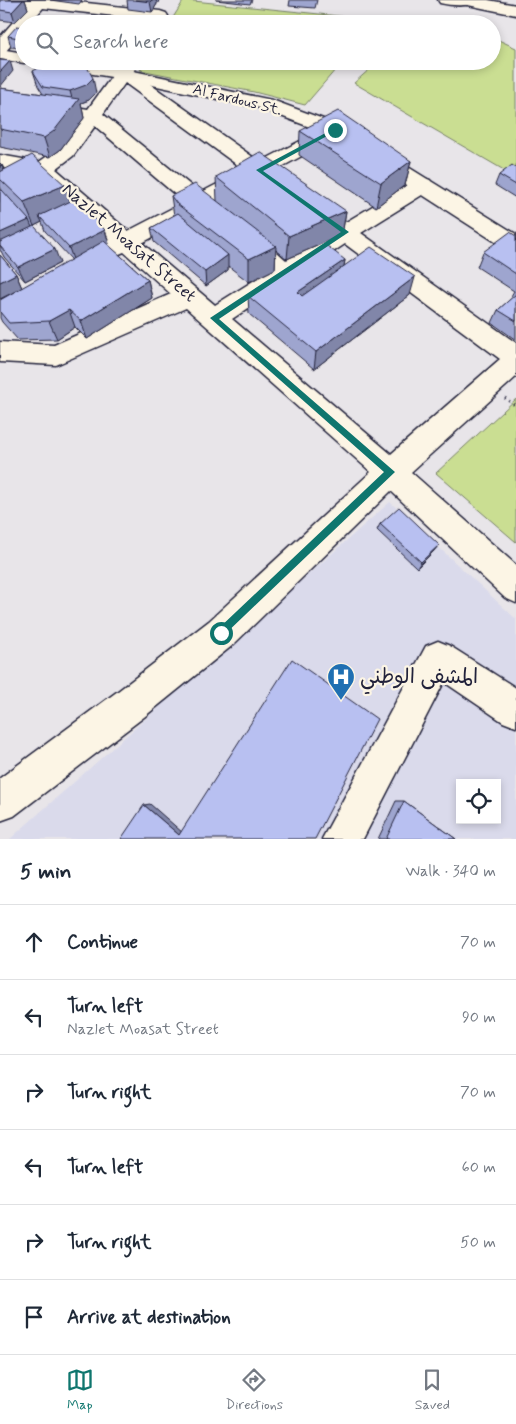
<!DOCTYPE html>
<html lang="en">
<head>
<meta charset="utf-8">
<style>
	:root { --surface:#fff; --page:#f2f2f3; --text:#1f2937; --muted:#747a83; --line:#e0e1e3; --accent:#0f766e }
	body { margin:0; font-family:Mynerve,"Playpen Sans Arabic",sans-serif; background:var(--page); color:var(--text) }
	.controls { position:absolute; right:15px; bottom:15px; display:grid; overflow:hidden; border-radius:0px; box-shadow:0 2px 8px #0003 }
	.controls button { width:45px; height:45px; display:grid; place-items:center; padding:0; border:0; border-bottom:1px solid var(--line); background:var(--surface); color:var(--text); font:25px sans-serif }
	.stop { position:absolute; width:15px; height:15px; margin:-11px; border:4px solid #0f766e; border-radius:50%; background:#fff }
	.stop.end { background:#0f766e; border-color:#fff; box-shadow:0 1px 5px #0008 }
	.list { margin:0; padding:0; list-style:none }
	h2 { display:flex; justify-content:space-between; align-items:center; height:65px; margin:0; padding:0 20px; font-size:21px }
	h2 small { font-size:16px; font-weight:400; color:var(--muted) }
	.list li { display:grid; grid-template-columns:32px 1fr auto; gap:15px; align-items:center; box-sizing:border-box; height:75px; padding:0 20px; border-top:1px solid var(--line) }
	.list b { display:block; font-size:19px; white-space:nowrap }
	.list p { margin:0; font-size:16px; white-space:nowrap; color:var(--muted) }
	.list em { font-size:16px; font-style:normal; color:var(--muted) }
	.icon { flex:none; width:28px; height:28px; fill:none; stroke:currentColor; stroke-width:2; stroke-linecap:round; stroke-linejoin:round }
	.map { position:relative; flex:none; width:516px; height:839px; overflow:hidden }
	.search { position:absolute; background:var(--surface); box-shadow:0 2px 8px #0003; left:15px; right:15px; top:15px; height:55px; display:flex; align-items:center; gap:12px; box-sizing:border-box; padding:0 18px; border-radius:28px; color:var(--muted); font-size:19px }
	.sheet { height:515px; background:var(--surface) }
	nav { display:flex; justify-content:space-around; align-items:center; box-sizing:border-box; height:70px; border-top:1px solid var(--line); background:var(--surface); font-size:14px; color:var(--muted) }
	nav a { display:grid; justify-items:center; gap:2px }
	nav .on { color:var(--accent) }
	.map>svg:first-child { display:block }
</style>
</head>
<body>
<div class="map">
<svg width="516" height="839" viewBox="0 0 516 839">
	<rect width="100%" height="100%" fill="#e8e5e9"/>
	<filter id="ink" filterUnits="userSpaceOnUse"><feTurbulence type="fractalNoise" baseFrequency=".02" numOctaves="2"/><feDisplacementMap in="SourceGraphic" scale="10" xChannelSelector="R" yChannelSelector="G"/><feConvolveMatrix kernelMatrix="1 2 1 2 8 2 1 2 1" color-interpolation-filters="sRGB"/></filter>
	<g filter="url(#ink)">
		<!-- built -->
		<path fill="#dadaeb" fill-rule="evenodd" d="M 390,502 L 516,619 L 516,839 L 10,839 ZM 460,783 L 497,783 L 497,820 L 460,820 Z"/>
		<!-- green -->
		<g fill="#cade92" stroke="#768066">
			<path d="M 184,0 L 348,17 L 347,24 L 169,24 Z"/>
			<path d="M 492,37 L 516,48 L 516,177 L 354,83 L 379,61 L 492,61 Z"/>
			<path d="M 146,61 L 343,61 L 305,105 L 254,92 L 140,70 Z"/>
			<path d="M 516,399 L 516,542 L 436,473 Z"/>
		</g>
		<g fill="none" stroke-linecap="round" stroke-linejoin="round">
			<defs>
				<g id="minor">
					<path d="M 9,0 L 59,0 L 160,11 L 166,13 L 168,16 L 166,19 L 160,21 L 43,8 L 29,24 L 24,24 L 24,30 L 6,51 L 0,52 L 0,37 L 27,6 L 11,3 Z"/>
					<path d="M 438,0 L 480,0 L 478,3 C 466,6 452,6 440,3 Z"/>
					<path d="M 123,61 L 140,61 L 133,72 L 260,162 L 325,128 L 332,126 L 339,128 L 342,132 L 339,136 L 274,171 L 286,183 L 283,188 C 272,191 267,186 258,180 L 214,204 L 223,214 L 220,219 C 210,222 205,220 197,213 L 142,243 L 215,305 L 269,271 L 238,245 L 235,240 L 238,235 C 256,229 273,249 286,260 L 330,232 L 305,214 L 302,209 L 305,204 C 321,200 334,213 346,222 L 416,180 L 423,178 L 430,180 L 433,185 L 430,190 L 361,233 L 516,343 L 516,377 L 411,472 L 516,565 L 516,603 L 505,598 L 391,491 L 233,645 L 144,717 L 14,816 L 0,821 L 0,778 L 118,691 L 209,621 L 371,472 L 186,308 L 56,365 L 0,362 L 0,342 L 54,345 L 171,294 L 124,252 L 112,257 L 104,255 L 101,249 L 104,243 L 110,240 L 42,179 L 7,199 L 0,201 L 0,185 L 23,172 L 0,167 L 0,155 L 39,162 L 59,148 L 80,119 L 0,106 L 0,94 L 88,109 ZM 125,83 L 244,170 L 200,193 L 103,114 ZM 95,126 L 184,202 L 128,231 L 56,169 L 73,156 ZM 345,244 L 500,359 L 391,454 L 232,319 Z"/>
					<path d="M 438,641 L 450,646 L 516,688 L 516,727 L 503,722 L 444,682 L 363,839 L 322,839 L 426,646 Z"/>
				</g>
				<g id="major">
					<path d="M 462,0 L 488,0 L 516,5 L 516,15 L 463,4 Z"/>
					<path d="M 0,49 L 24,53 L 24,61 L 30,61 L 24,63 L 0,59 Z"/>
					<path d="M 36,61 L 78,61 L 124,69 L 272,100 L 342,126 L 516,234 L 516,252 L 508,250 L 328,134 L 260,108 L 124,79 L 44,66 L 38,65 Z"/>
				</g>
			</defs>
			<!-- minor casing -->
			<use href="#minor" stroke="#22223b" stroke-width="3"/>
			<!-- major casing -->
			<use href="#major" stroke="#22223b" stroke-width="3"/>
			<!-- path -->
			<path stroke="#22223b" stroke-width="3" stroke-dasharray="1 4" stroke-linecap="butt" d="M 505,398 L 516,406"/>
			<!-- minor -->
			<use href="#minor" fill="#fcf5e5" fill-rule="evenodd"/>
			<!-- major -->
			<use href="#major" fill="#fcf5e5" fill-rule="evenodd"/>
		</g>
		<!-- wall -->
		<g fill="#9ea5cf" stroke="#22223b">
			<path d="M 0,0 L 25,0 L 28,9 L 15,22 L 0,20 Z"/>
			<path d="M 50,0 L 82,0 L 79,4 Z"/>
			<path d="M 127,0 L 159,0 L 158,3 L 156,3 L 157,4 L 152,12 L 128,9 Z"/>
			<path d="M 216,0 L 252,0 L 250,4 Z"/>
			<path d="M 290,0 L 317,0 L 315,8 L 289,6 Z"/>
			<path d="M 24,27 L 24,48 L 11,47 L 8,36 Z"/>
			<path d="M 33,71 L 96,93 L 89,100 L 81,103 L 84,118 L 60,150 L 50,157 L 0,147 L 0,88 L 43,94 L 38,86 Z"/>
			<path d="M 300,131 L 411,161 L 405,185 L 376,207 L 299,155 Z"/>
			<path d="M 0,163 L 2,165 L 4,169 L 70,201 L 105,230 L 109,244 L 108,245 L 148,280 L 152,298 L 87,339 L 75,327 L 57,339 L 18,340 L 2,322 L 0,318 L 0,300 L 17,291 L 0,299 L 0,255 L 16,274 L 22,288 L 72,260 L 45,231 L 42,222 L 34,226 L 60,263 L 25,281 L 4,257 L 1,251 L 0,251 L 0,191 L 2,191 L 0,186 Z"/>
			<path d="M 516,168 L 516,198 L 495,185 L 499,175 Z"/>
			<path d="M 216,177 L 346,211 L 342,235 L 287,259 L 276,250 L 275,269 L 249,282 L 228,266 L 228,270 L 206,286 L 154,242 L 151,228 L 174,216 L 171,196 L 217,201 Z"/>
			<path d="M 516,236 L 516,340 L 492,323 L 498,310 L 513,297 L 511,296 L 514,291 L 477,267 L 483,252 Z"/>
			<path d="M 345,260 L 344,266 L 410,295 L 314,369 L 249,314 L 248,296 Z"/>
			<path d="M 380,524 L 434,551 L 417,568 L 377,530 Z"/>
			<path d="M 396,801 L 404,801 L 456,839 L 378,839 Z"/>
		</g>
		<!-- shaded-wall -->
		<g fill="#8186a9" stroke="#22223b">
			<path d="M 23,0 L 25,0 L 28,9 L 15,22 L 12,12 Z"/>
			<path d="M 152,0 L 156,0 L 157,4 L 152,12 L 150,2 Z"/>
			<path d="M 10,61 L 13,71 L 0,87 L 0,72 Z"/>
			<path d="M 93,78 L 96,93 L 89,100 L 81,103 L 84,118 L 60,150 L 50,157 L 44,138 L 74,106 L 70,91 Z"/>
			<path d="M 411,161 L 405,185 L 376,207 L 381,183 Z"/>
			<path d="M 2,165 L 8,180 L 0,179 L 0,166 Z"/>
			<path d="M 65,185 L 73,209 L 39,216 L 42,222 L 34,226 L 24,202 Z"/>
			<path d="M 346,211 L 342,235 L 287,259 L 289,236 Z"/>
			<path d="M 29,220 L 35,235 L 0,246 L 0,233 Z"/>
			<path d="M 105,230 L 109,244 L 74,262 L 69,248 Z"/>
			<path d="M 276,246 L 275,269 L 249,282 L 249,259 Z"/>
			<path d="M 55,249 L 60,263 L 25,281 L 18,267 Z"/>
			<path d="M 228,255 L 228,270 L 206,286 L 205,272 Z"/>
			<path d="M 345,260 L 342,278 L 297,309 L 298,292 Z"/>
			<path d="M 16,274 L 22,288 L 0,299 L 0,282 Z"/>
			<path d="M 415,277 L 410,295 L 314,369 L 316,352 Z"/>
			<path d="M 148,280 L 152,298 L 87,339 L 81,321 Z"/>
			<path d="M 69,310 L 75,327 L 57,339 L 49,321 Z"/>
			<path d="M 439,545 L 434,551 L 417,568 L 421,562 Z"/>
			<path d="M 150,804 L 183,833 L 179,835 L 144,805 Z"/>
		</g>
		<!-- building -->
		<g fill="#b8c0f1" stroke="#22223b">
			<path d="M 0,0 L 23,0 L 12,12 L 0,10 Z"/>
			<path d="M 135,0 L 152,0 L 150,2 Z"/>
			<path d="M 17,26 L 24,27 L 24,39 L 8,36 Z"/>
			<path d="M 0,60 L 10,61 L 0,72 Z"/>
			<path d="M 52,61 L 58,61 L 86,65 L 93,78 L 86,85 L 70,91 L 43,87 L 33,71 Z"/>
			<path d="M 0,88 L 79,99 L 54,131 L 44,138 L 0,129 Z"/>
			<path d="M 338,111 L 411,161 L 381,183 L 300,131 Z"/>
			<path d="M 260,152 L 346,211 L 289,236 L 216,177 Z"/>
			<path d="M 32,155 L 65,185 L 24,202 L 0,179 L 0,172 Z"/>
			<path d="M 512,165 L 516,168 L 516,185 L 499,175 Z"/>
			<path d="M 195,184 L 276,246 L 249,259 L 177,204 L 171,196 Z"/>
			<path d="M 2,190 L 29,220 L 0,233 L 0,191 Z"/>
			<path d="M 75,199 L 105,230 L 69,248 L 39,216 Z"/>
			<path d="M 178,213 L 228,255 L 205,272 L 151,228 Z"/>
			<path d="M 34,226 L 55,249 L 18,267 L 0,246 L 0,242 Z"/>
			<path d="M 510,232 L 516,236 L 516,274 L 483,252 Z"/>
			<path d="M 104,241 L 148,280 L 81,321 L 69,310 L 49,321 L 9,323 L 0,312 L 0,300 Z"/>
			<path d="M 326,245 L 345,260 L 298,292 L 302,296 L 371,247 L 415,277 L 316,352 L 248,296 Z"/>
			<path d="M 0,255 L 16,274 L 0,282 Z"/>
			<path d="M 516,294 L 516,321 L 498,310 Z"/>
			<path d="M 399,507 L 439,545 L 421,562 L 380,524 Z"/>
			<path d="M 292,659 L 377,719 L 315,839 L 121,839 L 144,805 L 179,835 Z"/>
			<path d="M 404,801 L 456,839 L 386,839 Z"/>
		</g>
	</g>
	<!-- route -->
	<path fill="#0f766e" d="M 333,129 L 338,130 L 263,171 L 349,232 L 219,319 L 395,472 L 221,638 L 216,633 L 218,629 L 384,472 L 210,318 L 341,232 L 256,170 Z"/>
	<!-- icons -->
	<defs>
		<symbol id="hospital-pin" viewBox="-11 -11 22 30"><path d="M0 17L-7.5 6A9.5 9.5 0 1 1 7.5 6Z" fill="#1f6fb2" stroke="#fcf5e5"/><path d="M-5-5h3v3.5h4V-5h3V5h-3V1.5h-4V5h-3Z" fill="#fff"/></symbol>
	</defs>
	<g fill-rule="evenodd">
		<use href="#hospital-pin" x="325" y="661" width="32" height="43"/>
	</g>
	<g text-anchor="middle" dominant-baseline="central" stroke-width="4.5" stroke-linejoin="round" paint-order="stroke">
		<!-- far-street labels -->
		<g font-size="15" fill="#22223b" stroke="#fcf5e5">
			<text transform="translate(237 100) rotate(14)">Al Fardous St.</text>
		</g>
		<!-- street labels -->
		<g font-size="18" fill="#22223b" stroke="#fcf5e5">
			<text transform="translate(129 243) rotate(41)">Nazlet Moasat Street</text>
		</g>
		<!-- near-poi labels -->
		<g font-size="21" fill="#22223b" stroke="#fcf5e5" text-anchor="start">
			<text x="360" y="677">المشفى الوطني</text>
		</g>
	</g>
</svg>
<div class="controls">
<button><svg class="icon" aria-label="locate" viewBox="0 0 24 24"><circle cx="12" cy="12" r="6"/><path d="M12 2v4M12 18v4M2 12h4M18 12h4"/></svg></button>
</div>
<div class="stop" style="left:221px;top:633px"></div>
<div class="stop end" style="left:335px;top:130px"></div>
<div class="search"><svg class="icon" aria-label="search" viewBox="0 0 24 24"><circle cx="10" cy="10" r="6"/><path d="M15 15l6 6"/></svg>Search here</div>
</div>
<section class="sheet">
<h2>5 min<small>Walk · 340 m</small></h2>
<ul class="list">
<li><svg class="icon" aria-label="ahead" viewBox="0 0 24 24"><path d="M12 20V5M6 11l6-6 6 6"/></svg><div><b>Continue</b></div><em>70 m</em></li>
<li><svg class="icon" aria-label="left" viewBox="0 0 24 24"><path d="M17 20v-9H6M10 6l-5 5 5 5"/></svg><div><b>Turn left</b><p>Nazlet Moasat Street</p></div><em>90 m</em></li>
<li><svg class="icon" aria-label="right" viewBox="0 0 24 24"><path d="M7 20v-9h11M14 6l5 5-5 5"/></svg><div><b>Turn right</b></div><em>70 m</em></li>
<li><svg class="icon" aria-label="left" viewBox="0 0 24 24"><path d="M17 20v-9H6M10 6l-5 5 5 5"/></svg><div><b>Turn left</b></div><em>60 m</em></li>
<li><svg class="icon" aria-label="right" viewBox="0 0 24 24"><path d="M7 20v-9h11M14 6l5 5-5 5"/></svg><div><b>Turn right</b></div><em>50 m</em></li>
<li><svg class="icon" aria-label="arrive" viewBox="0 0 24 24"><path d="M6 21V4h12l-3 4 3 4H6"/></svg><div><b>Arrive at destination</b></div></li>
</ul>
</section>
<nav>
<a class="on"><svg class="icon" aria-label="map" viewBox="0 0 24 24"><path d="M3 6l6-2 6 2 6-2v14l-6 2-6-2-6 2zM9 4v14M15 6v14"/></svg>Map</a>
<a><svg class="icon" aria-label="directions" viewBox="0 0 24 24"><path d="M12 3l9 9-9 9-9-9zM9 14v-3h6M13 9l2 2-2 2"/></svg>Directions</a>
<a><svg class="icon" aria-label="saved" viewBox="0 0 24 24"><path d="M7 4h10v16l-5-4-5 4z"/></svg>Saved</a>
</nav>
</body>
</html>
